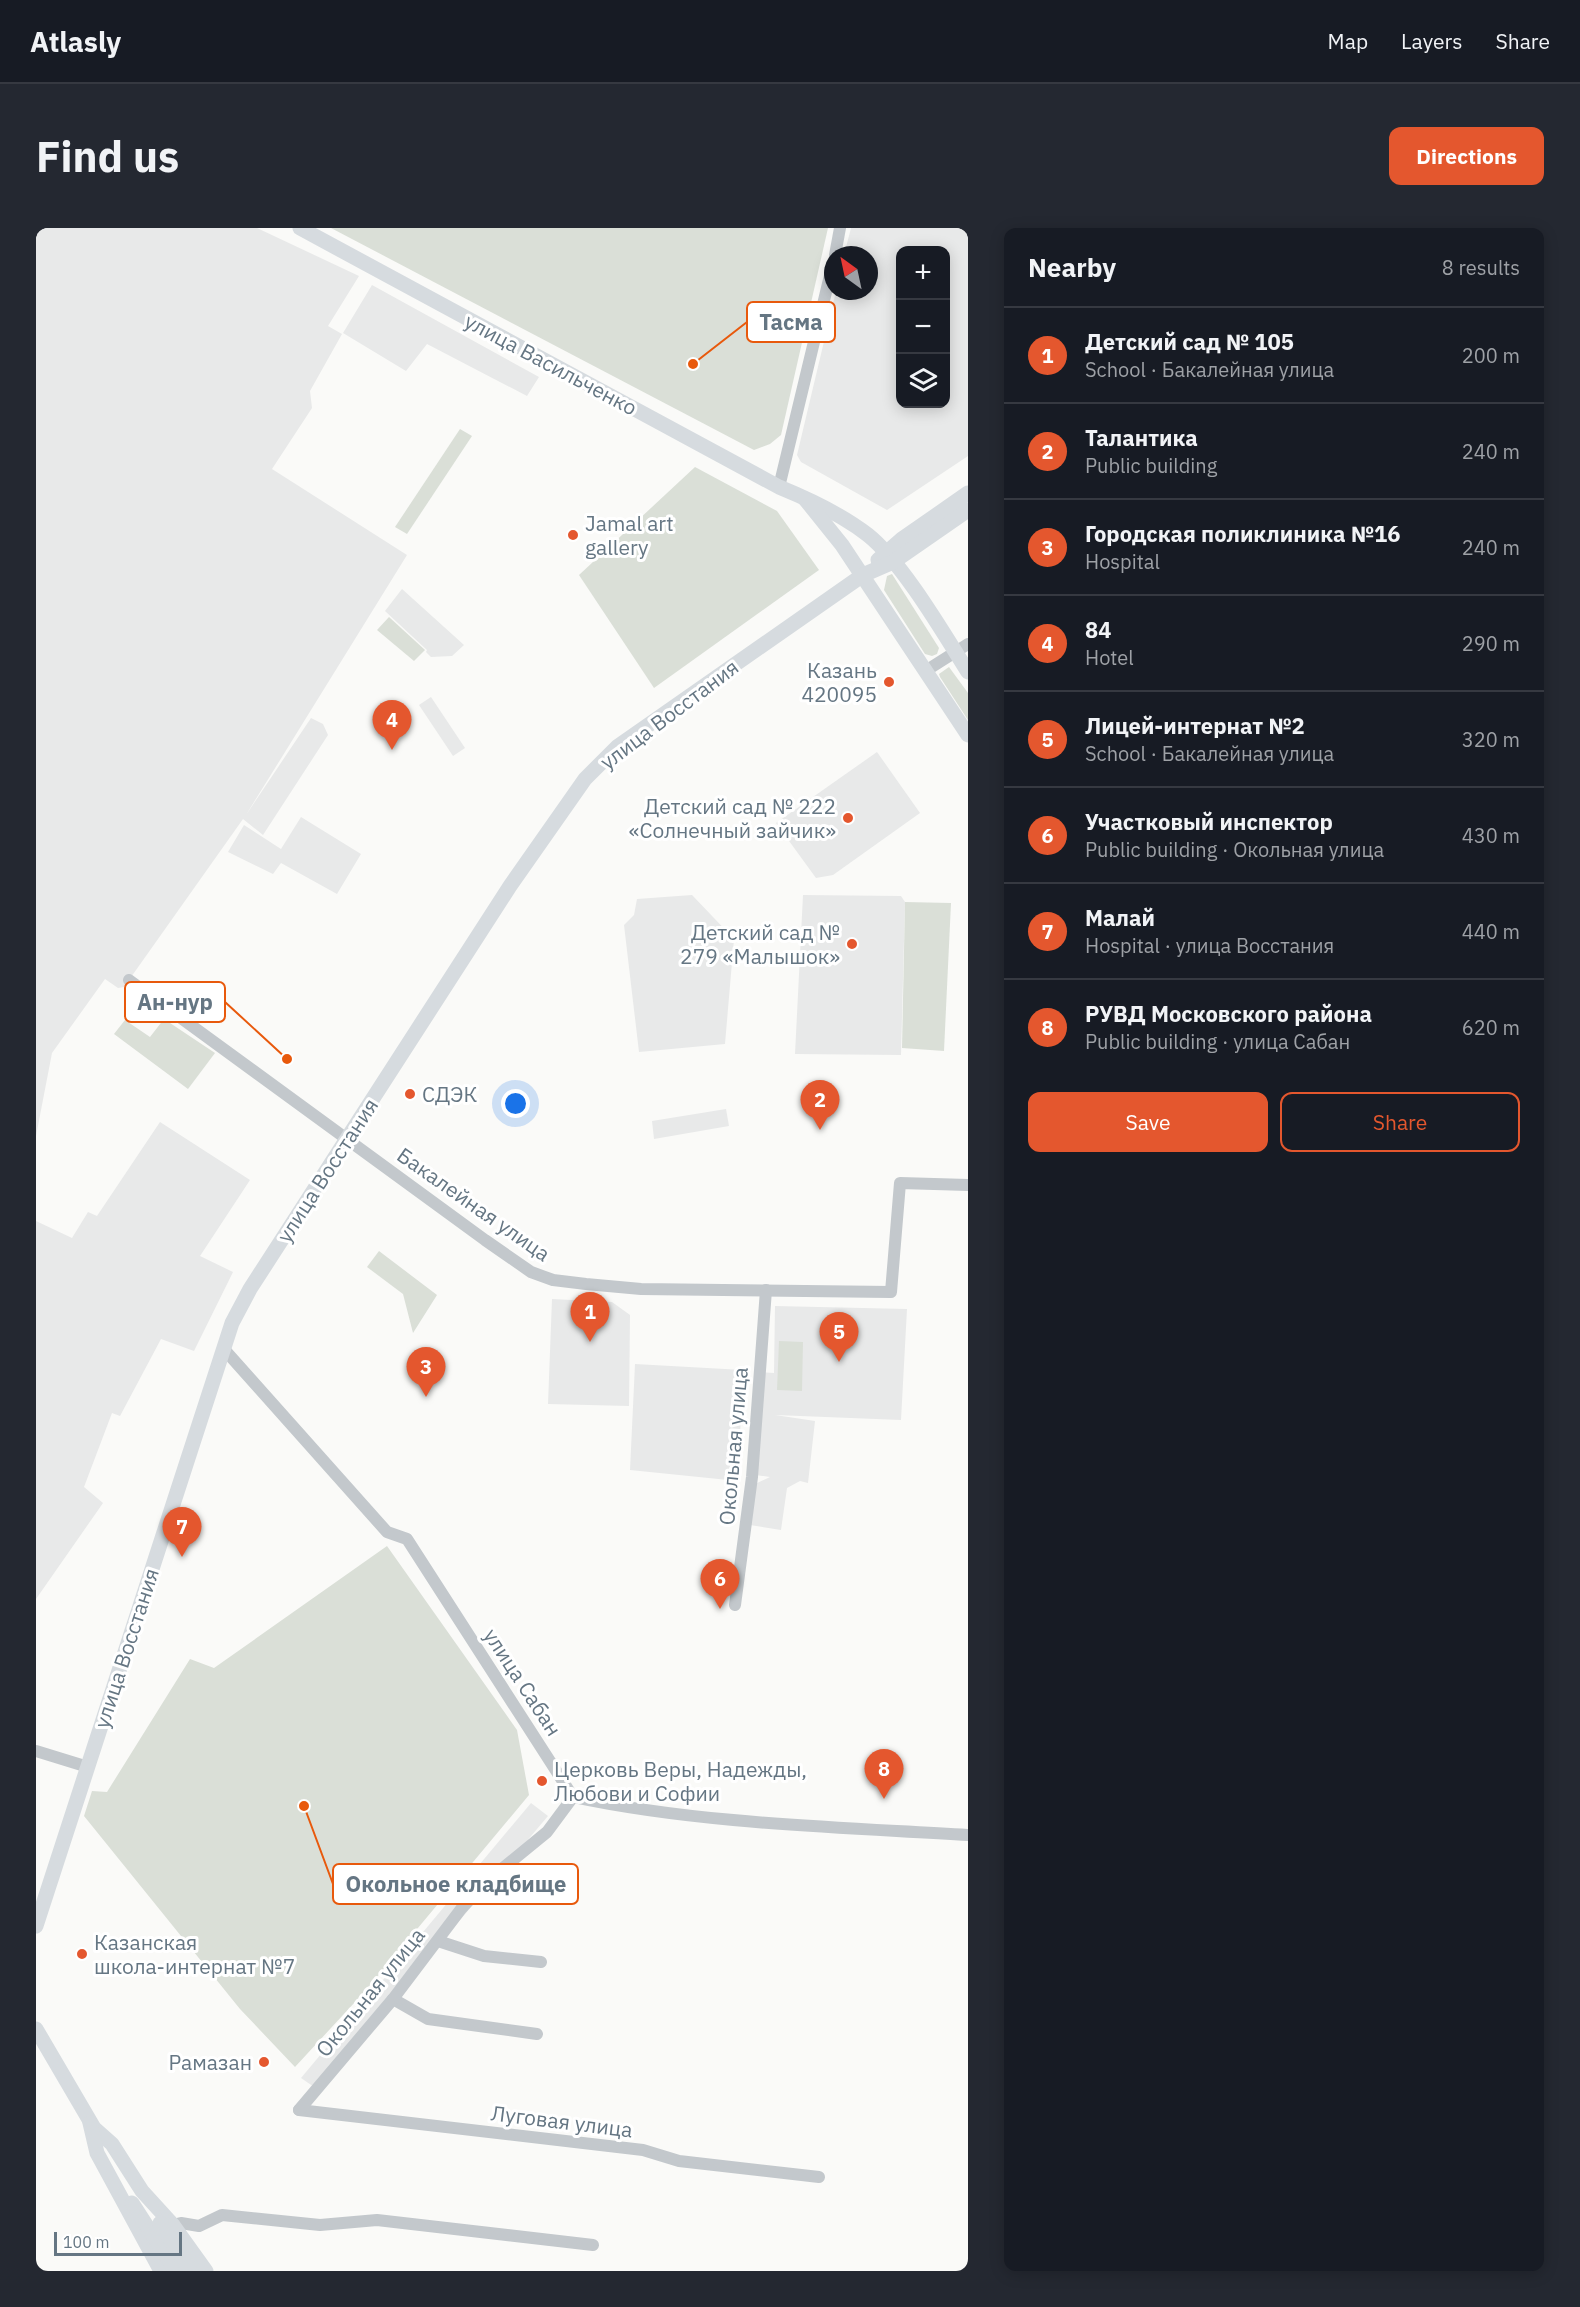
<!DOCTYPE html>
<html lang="en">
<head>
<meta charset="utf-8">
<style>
	:root { --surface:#171b24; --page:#242831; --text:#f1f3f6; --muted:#9ea1a6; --line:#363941; --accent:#e4572e }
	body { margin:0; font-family:"IBM Plex Sans",sans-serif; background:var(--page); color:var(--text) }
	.controls { position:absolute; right:18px; top:18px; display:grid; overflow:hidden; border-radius:12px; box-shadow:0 3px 15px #0003 }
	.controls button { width:54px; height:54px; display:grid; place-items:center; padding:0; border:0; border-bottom:2px solid var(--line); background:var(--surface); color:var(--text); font:30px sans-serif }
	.compass { position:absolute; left:788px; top:18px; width:54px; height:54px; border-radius:50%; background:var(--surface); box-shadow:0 3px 15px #0003; rotate:327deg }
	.scale { position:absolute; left:18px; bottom:15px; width:128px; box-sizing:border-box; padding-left:6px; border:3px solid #657683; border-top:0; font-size:16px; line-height:21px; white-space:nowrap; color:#657683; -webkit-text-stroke:4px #fff; paint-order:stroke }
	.you { position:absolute; left:480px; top:876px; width:21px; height:21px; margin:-15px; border:4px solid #fff; border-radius:50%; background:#1a73e8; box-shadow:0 0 0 9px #1a73e833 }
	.badge { display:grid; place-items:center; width:39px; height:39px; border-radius:50%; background:var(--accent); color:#fff; font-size:20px; font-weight:700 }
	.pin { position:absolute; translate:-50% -50px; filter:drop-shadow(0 2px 3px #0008) }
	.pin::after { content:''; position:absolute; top:32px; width:21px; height:18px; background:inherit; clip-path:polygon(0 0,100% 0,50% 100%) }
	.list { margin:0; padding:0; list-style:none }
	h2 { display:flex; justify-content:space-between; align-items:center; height:78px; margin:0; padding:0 24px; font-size:26px }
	h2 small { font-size:20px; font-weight:400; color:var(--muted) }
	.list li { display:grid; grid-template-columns:39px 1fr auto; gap:18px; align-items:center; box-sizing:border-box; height:96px; padding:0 24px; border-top:2px solid var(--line) }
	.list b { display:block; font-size:22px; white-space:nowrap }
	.list p { margin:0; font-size:20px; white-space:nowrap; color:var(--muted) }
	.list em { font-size:20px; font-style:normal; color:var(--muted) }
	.actions { display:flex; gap:12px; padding:18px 24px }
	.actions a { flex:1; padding:14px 0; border:2px solid var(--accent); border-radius:12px; text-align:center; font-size:21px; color:var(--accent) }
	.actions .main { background:var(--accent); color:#fff }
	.icon { flex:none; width:33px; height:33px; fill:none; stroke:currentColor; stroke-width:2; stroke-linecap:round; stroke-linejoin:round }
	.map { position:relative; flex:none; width:932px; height:2043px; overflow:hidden; border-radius:12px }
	header { display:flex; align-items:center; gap:36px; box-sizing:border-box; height:84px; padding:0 30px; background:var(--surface); border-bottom:2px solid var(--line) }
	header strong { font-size:28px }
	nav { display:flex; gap:33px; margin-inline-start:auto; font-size:21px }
	.intro { display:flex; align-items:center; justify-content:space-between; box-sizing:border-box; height:144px; padding:0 36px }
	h1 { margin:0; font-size:42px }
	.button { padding:15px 27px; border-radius:12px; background:var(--accent); color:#fff; font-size:21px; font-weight:700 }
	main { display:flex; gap:36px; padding:0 36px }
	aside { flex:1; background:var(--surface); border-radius:12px; box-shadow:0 3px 15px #0003 }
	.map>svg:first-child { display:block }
</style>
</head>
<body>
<header>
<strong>Atlasly</strong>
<nav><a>Map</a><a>Layers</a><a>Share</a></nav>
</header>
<div class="intro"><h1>Find us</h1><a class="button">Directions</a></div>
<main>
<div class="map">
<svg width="932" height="2043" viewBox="0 0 932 2043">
	<rect width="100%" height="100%" fill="#fafaf8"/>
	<!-- built -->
	<g fill="#e8e9e9" fill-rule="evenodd">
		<path d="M 0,0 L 221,0 L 323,48 L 292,98 L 306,106 L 274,163 L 276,180 L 236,241 L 371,327 L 210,587 L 275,490 L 287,496 L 292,507 L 227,607 L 207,591 L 88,759 L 82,760 L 69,751 L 16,825 L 0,908 Z"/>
		<path d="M 815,0 L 932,0 L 932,228 L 851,282 L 765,234 L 761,227 L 800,63 L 833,63 L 833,27 L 808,27 ZM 864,22 L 909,22 L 909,176 L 864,176 Z"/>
		<path d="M 336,57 L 503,149 L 491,168 L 391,116 L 370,143 L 307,105 Z"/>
		<path d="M 366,361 L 428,417 L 416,428 L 395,429 L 390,424 L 391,422 L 349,383 Z"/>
		<path d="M 395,469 L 429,520 L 417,528 L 383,477 Z"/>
		<path d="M 841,524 L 884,585 L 797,647 L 780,650 L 740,595 Z"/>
		<path d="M 265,589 L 325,626 L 301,666 L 245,635 L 237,646 L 192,624 L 208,597 L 245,621 Z"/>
		<path d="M 656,667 L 698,711 L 689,816 L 603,824 L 588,697 L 598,687 L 601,671 Z"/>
		<path d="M 767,667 L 865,668 L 869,674 L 865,827 L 759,826 Z"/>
		<path d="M 690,881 L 693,898 L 618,911 L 616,893 Z"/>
		<path d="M 124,894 L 214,952 L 164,1028 L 197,1044 L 158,1123 L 125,1111 L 84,1188 L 76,1185 L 48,1259 L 67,1275 L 0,1371 L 0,993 L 36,1010 L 52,984 L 61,988 Z"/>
		<path d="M 516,1071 L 576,1074 L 594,1087 L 593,1178 L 512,1176 Z"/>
		<path d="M 739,1078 L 871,1081 L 865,1192 L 739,1187 L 779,1193 L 772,1255 L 764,1253 L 751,1260 L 745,1302 L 714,1297 L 717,1257 L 734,1249 L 713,1246 L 720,1144 L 738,1145 Z"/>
		<path d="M 599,1136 L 707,1142 L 702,1253 L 594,1242 Z"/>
		<path d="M 495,1575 L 512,1588 L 281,1861 L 265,1850 Z"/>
	</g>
	<!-- green -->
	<g fill="#dadfd7">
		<path d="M 295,0 L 792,0 L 745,207 L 734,216 L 718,222 Z"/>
		<path d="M 424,201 L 436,208 L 371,306 L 359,299 Z"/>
		<path d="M 659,239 L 741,283 L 783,342 L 618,460 L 543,347 Z"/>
		<path d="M 856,346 L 903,420 L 901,426 L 896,428 L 889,426 L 848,362 L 851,348 Z"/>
		<path d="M 353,389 L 389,422 L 378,433 L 341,402 Z"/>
		<path d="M 913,439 L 932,465 L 932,492 L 904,449 L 903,446 Z"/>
		<path d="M 869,674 L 915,675 L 908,823 L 866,820 Z"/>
		<path d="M 128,791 L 179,825 L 152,861 L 78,806 L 89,792 L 114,809 Z"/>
		<path d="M 343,1023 L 401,1067 L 377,1105 L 367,1066 L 331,1039 Z"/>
		<path d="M 743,1113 L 767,1114 L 766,1163 L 741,1162 Z"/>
		<path d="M 351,1318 L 481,1502 L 493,1567 L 331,1761 L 259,1839 L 204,1781 L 48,1588 L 56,1563 L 71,1564 L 154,1431 L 178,1440 Z"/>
	</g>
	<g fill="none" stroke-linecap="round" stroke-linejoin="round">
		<!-- minor -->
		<g stroke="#c3c8cc" stroke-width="12">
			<path d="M 799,27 L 804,0"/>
			<path d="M 743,259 L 797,35"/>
			<path d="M 891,442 L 932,416"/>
			<path d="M 93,752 L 449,1012 L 495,1044 L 517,1052 L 550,1056 L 605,1061 L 855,1064 L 864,955 L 932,957"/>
			<path d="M 187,1120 L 351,1304 L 371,1311 L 537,1569 C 664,1596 802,1599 932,1607"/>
			<path d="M 699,1377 L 716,1249 L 730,1062"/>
			<path d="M 0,1523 L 52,1539"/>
			<path d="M 402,1713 L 448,1728 L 505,1734"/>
			<path d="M 357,1771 L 392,1791 L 501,1806"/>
			<path d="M 263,1882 L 607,1922 L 643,1933 L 783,1949"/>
			<path d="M 263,1882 L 357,1771 L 425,1681 L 450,1654 L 511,1604 L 537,1569"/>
			<path d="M 137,1997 L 145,1995 L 163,1998 L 186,1987 L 284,1997 L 341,1992 L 557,2017"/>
		</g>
		<!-- major -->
		<g stroke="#d6dbdf" stroke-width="15">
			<path d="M 264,0 L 743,259 C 775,272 805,286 832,307 C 866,334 908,406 932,444"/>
			<path d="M 769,271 L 806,317 L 932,507"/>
			<path d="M 842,332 L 866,311 L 932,265"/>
			<path d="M 0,1698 L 196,1095 L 214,1061 L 474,658 L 549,551 L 581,519 L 827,347 L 857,334 L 932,282"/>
			<path d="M 0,1801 L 58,1900 L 76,1916 L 106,1963 L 137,1997 L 170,2043"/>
			<path d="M 54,1895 L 61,1925 L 125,2043"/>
			<path d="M 96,1975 L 140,2043"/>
			<path d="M 124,1995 L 154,2043"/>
		</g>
	</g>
	<!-- markers -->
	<g fill="#e4572e" stroke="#fff" stroke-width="2">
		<circle cx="537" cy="307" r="6"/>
		<circle cx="853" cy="454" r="6"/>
		<circle cx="812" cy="590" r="6"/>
		<circle cx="816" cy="716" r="6"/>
		<circle cx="374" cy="866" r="6"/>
		<circle cx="506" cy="1553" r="6"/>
		<circle cx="46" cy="1726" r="6"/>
		<circle cx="228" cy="1834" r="6"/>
	</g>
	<g text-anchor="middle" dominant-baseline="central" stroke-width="6" stroke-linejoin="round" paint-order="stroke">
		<!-- street labels -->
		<g font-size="21" fill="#657683" stroke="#fff">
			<text transform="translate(515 136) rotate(28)">улица Васильченко</text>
			<text transform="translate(633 486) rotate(-37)">улица Восстания</text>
			<text transform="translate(291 942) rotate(-57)">улица Восстания</text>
			<text transform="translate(438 976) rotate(35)">Бакалейная улица</text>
			<text transform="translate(697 1218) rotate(-85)">Окольная улица</text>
			<text transform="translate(90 1420) rotate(-72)">улица Восстания</text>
			<text transform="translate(487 1454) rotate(57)">улица Сабан</text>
			<text transform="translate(334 1764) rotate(-51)">Окольная улица</text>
			<text transform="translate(526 1893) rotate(7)">Луговая улица</text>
		</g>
		<!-- poi labels -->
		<g font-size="21" fill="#657683" stroke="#fff" text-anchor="start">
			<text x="549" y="295">Jamal art<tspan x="549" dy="24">gallery</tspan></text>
			<text x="841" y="442" text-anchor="end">Казань<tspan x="841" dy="24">420095</tspan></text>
			<text x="800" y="578" text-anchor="end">Детский сад № 222<tspan x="800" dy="24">«Солнечный зайчик»</tspan></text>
			<text x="804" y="704" text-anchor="end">Детский сад №<tspan x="804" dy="24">279 «Малышок»</tspan></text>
			<text x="386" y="866">СДЭК</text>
			<text x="518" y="1541">Церковь Веры, Надежды,<tspan x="518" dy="24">Любови и Софии</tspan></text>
			<text x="58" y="1714">Казанская<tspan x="58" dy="24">школа-интернат №7</tspan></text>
			<text x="216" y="1834" text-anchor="end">Рамазан</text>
		</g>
	</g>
	<!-- callouts -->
	<path fill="none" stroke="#e8590c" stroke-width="2" d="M657 136L711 94M251 831L189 774M268 1578L297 1656"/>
	<g fill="#e8590c" stroke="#fff" stroke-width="2">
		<circle cx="657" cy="136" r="6"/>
		<circle cx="251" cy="831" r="6"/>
		<circle cx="268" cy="1578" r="6"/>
	</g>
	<g fill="#fff" stroke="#e8590c" stroke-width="2">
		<rect x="711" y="74" width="88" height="40" rx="6"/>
		<rect x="89" y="754" width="100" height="40" rx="6"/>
		<rect x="297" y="1636" width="245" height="40" rx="6"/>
	</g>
	<g font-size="22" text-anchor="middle" font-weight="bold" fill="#657683">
		<text x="755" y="102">Тасма</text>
		<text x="139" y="782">Ан-нур</text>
		<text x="420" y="1664">Окольное кладбище</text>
	</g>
</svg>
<div class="controls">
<button>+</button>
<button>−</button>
<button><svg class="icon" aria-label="layers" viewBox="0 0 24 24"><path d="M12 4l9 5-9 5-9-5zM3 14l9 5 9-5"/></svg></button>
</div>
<svg class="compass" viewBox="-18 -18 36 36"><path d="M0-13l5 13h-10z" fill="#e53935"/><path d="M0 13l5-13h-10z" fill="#9ea1a6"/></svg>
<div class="scale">100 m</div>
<div class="you"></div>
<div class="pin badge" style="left:554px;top:1114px">1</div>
<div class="pin badge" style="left:784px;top:902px">2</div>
<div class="pin badge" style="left:390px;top:1169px">3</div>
<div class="pin badge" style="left:356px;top:522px">4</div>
<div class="pin badge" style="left:803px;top:1134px">5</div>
<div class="pin badge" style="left:684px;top:1381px">6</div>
<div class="pin badge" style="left:146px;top:1329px">7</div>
<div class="pin badge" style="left:848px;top:1571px">8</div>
</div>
<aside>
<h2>Nearby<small>8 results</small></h2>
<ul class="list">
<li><span class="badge">1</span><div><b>Детский сад № 105</b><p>School · Бакалейная улица</p></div><em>200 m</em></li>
<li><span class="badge">2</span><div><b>Талантика</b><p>Public building</p></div><em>240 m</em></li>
<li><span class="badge">3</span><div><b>Городская поликлиника №16</b><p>Hospital</p></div><em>240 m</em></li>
<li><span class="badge">4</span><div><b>84</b><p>Hotel</p></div><em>290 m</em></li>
<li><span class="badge">5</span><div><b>Лицей-интернат №2</b><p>School · Бакалейная улица</p></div><em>320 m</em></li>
<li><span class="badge">6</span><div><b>Участковый инспектор</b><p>Public building · Окольная улица</p></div><em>430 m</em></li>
<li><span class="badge">7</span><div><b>Малай</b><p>Hospital · улица Восстания</p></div><em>440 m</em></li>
<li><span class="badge">8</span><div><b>РУВД Московского района</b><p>Public building · улица Сабан</p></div><em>620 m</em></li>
</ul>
<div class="actions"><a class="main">Save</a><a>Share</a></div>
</aside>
</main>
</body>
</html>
